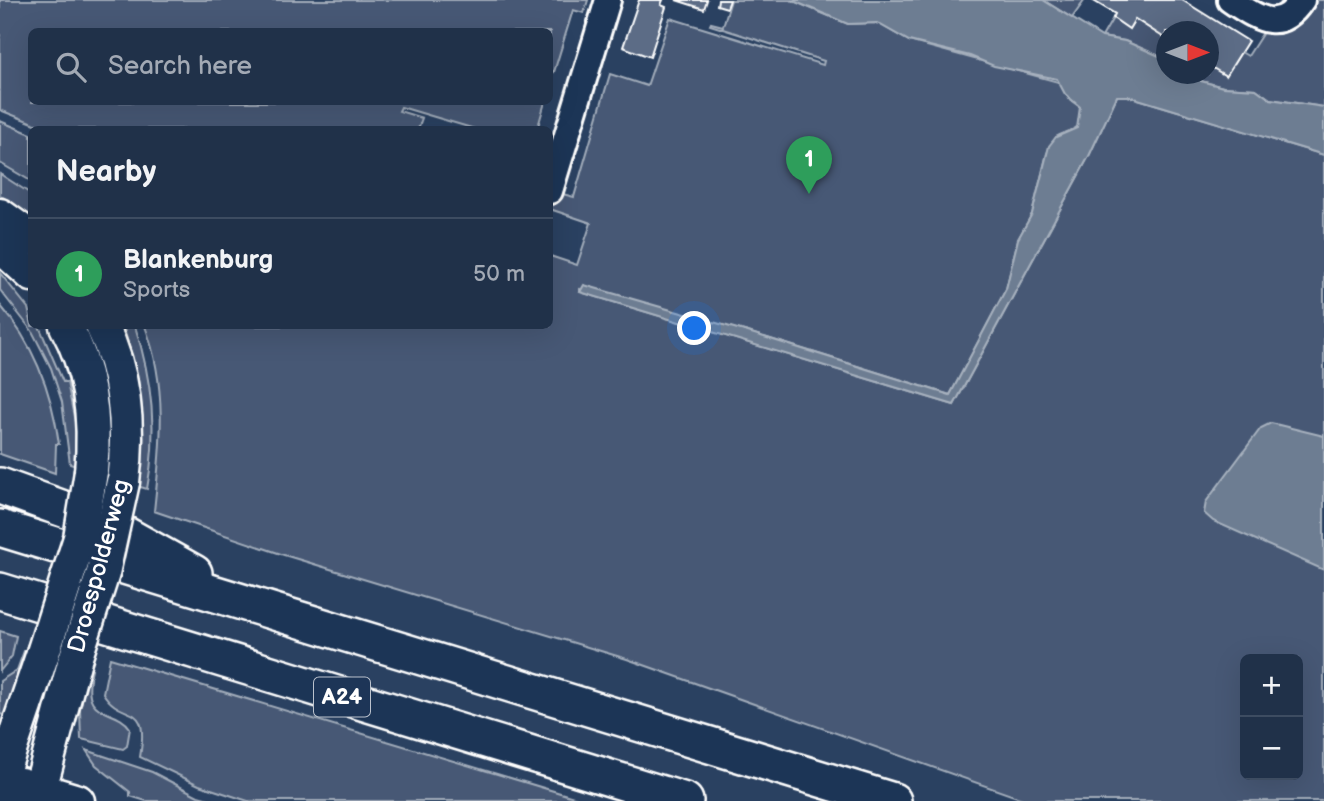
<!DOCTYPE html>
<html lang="en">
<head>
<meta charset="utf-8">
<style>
	:root { --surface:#203149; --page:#2d3d53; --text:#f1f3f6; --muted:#a2a9b4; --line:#3d4c61; --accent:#e69b98 }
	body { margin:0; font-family:"Balsamiq Sans",sans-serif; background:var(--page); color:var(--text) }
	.controls { position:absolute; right:21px; bottom:21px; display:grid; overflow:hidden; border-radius:10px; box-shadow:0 7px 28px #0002 }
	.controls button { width:63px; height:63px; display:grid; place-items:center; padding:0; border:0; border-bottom:2px solid var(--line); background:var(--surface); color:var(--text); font:35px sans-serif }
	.compass { position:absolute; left:1156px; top:21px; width:63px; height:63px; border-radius:50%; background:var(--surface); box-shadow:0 7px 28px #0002; rotate:90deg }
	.you { position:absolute; left:695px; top:329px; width:24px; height:24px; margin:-18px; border:5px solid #fff; border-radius:50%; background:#1a73e8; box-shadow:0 0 0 10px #1a73e833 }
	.badge { display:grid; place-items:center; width:46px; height:46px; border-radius:50%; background:var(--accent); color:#fff; font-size:23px; font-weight:700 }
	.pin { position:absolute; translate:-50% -58px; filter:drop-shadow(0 2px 4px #0008) }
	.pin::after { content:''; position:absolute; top:37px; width:24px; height:21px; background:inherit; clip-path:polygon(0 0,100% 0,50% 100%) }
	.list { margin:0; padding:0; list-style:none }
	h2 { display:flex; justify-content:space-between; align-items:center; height:91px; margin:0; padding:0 28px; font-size:30px }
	h2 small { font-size:23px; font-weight:400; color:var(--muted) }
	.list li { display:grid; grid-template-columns:46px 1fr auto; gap:21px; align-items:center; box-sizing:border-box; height:112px; padding:0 28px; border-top:2px solid var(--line) }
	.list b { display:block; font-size:26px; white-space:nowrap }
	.list p { margin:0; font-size:23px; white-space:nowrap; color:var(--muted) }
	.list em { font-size:23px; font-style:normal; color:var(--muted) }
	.icon { flex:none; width:38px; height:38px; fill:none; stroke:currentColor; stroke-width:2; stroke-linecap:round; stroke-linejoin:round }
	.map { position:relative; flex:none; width:1324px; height:801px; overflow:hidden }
	.search { position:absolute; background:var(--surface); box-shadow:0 7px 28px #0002; left:28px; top:28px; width:525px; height:77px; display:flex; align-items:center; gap:18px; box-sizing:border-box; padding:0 24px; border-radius:10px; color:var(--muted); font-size:26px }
	.panel { position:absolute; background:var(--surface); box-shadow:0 7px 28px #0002; left:28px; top:126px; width:525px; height:203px; border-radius:10px }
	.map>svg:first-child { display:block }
</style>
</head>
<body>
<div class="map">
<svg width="1324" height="801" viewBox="0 0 1324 801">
	<rect width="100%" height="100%" fill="#2a4161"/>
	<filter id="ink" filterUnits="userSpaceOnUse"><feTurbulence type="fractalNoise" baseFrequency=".0143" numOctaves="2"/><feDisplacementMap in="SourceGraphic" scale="14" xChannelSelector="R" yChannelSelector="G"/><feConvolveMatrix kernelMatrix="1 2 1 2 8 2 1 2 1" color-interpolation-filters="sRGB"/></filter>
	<g filter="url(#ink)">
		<!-- green -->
		<g fill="#465975" stroke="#a2acba" stroke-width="2" fill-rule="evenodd">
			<path d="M 0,0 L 588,0 L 584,13 L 573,10 L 554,72 L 550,70 L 550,32 L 32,32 L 32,102 L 545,102 L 537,130 L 475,129 L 401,107 L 399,111 L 422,118 L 418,129 L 48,129 L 0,110 Z"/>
			<path d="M 731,0 L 791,0 L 848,24 L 877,23 L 909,41 L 1062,83 L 1069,99 L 1080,107 C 1085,132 1072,128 1056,137 L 1047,153 L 1032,214 L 1018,239 L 1006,289 L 950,395 L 748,332 L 580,289 L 580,292 L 954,405 L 1089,156 L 1117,96 L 1128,96 L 1324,155 L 1324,801 L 1028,801 L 627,659 L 284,555 L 154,511 C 161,446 168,388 145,326 L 550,326 L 550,256 L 577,265 L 591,223 L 550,209 L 555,192 L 574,197 L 610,74 L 647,86 L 670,18 L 823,65 L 824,61 L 710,25 L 711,23 L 723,26 ZM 1245,659 L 1298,659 L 1298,775 L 1245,775 Z"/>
			<path d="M 1043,0 L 1083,0 L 1084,1 L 1072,18 Z"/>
			<path d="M 1314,0 L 1324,0 L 1324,107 L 1270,99 L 1256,89 L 1223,87 L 1201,81 L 1194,74 L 1208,74 L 1209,65 L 1226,76 L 1241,52 L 1248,56 L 1264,31 C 1291,35 1301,22 1314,0 Z"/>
			<path d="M 1113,18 L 1129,28 L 1135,19 L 1166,39 L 1166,59 L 1125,41 L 1102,37 Z"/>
			<path d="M 0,121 L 31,134 L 31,181 L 0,163 Z"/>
			<path d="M 0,174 L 31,194 L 31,216 L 0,195 Z"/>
			<path d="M 0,273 L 28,308 L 32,326 L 39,326 L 63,382 L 67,382 L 75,422 L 76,466 L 70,464 L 62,402 L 51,368 L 32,331 L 0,290 Z"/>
			<path d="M 0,305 C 35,345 52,392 59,444 L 56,444 L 55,473 L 0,454 Z"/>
			<path d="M 123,326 L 135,326 C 152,380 158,432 147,489 L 134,485 L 136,408 L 142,408 L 137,373 Z"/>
			<path d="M 0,631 L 16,636 L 12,656 L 0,671 Z"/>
			<path d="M 24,651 L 28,651 L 4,715 L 0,714 L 0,681 L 17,670 Z"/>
			<path d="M 110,658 L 587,801 L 248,801 L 199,785 L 140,757 C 150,697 123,725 103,693 Z"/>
			<path d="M 89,668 L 92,669 C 79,721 115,706 130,728 L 127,746 L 123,749 L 81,739 L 80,709 Z"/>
			<path d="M 86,750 L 152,772 L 198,796 L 216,801 L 146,801 L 130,796 L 130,792 L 96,765 Z"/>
		</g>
		<!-- water -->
		<g fill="#6d7d92" stroke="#a7b1be" stroke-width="2">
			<path d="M 791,0 L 1043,0 L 1102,37 L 1125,41 L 1166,59 L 1166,74 L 1194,74 L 1201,81 L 1223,87 L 1256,89 L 1270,99 L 1324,107 L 1324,155 L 1128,96 L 1117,96 L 1089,156 L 954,405 L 580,292 L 584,285 L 748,332 L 950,395 L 1006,289 L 1018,239 L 1032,214 L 1049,146 L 1056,137 L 1077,128 L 1080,107 L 1065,94 L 1057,79 L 994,66 L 970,56 L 909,41 L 877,23 L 848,24 Z"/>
			<path d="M 1271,423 L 1324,436 L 1324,570 L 1213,521 L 1204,513 L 1206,502 L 1261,428 Z"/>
		</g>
		<!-- building -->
		<g fill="#5b6c86" stroke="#fff" stroke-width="2">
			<path d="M 639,0 L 663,0 L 661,5 L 666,7 L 650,57 L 623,47 Z"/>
			<path d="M 676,0 L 707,0 L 704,9 Z"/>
			<path d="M 718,0 L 730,0 L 727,8 L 717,5 Z"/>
			<path d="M 1092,0 L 1182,0 L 1248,41 L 1226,76 L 1208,65 L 1208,32 L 1166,32 L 1166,39 L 1135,19 L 1129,29 L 1113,18 L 1115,14 Z"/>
		</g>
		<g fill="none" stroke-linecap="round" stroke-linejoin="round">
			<defs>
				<g id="minor">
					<path d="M 1230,0 C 1258,18 1279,35 1302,0"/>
					<path d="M 550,191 L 608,0"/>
				</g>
				<g id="major">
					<path d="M 0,215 L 32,238"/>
					<path d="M 0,246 L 32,275"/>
					<path d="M 66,326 C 91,371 96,422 91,472"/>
					<path d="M 102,326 C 126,375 130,428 123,482"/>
					<path d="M 21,784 L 78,801"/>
					<path d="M 10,801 L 1,777 L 43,653"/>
					<path d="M 28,801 L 40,789 L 74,663"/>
				</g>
				<g id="highway">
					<path d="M 0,486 L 108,525 L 194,573"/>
					<path d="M 0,528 L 893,801"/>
					<path d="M 0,591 L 685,801"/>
				</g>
			</defs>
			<!-- minor casing -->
			<use href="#minor" stroke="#fff" stroke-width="30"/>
			<!-- major casing -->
			<use href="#major" stroke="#fff" stroke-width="37"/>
			<!-- highway casing -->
			<use href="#highway" stroke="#fff" stroke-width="40"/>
			<!-- minor -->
			<use href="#minor" stroke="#1d3557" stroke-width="24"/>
			<!-- major -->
			<use href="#major" stroke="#1d3557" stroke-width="32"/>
			<!-- highway -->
			<use href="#highway" stroke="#1d3557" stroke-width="35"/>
			<defs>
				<g id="major-bridge">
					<path d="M 43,653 L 80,538 L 91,472"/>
					<path d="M 74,663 L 103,573 L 123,482"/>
				</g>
			</defs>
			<!-- major-bridge casing -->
			<use href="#major-bridge" stroke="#fff" stroke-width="37" stroke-linecap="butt"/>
			<!-- major-bridge -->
			<use href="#major-bridge" stroke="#1d3557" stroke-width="32"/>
		</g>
	</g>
	<g text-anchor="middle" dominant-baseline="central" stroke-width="5" stroke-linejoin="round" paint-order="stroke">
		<!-- shield labels -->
		<rect fill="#1d3557" stroke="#bbc2cd" stroke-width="2" x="314" y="677.5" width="56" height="39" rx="5"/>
		<g font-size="23" font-weight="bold" fill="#fff">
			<text x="342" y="697">A24</text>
		</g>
		<!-- street labels -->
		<g font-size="24" fill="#fff" stroke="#1d3557">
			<text transform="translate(99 566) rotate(-75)">Droespolderweg</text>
		</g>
	</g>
</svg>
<div class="controls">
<button>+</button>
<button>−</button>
</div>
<svg class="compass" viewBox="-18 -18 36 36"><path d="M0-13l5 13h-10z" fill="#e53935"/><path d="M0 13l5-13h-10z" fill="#a2a9b4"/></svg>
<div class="you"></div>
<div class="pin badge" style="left:809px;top:194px;background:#2e9e5b">1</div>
<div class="search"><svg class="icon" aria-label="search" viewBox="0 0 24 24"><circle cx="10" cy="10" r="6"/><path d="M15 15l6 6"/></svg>Search here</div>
<section class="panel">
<h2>Nearby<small></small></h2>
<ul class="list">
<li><span class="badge" style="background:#2e9e5b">1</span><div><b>Blankenburg</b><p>Sports</p></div><em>50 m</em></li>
</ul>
</section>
</div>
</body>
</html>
